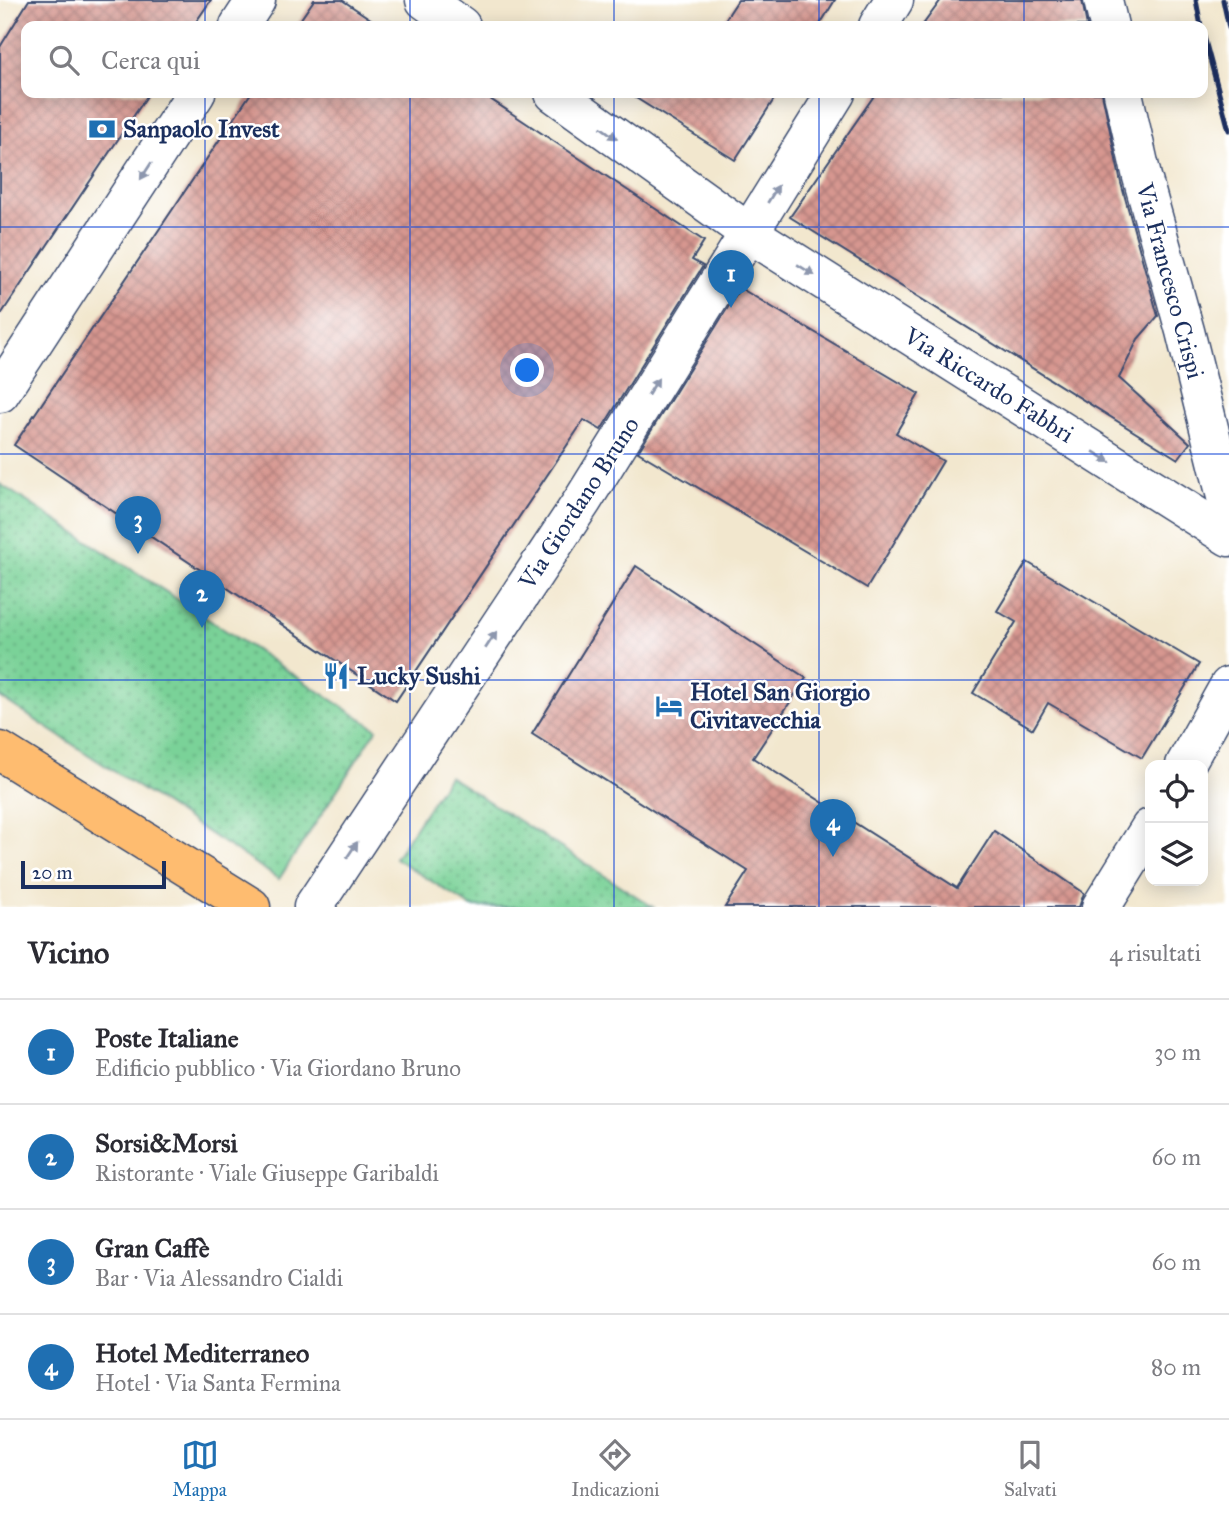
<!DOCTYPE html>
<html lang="it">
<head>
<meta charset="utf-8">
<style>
	:root { --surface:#fff; --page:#f7f7f7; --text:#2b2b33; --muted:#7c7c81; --line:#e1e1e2; --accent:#1f6fb2 }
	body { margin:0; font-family:"IM FELL Great Primer",serif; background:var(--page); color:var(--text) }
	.controls { position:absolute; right:21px; bottom:21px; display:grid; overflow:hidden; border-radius:14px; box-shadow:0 4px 18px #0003 }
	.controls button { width:63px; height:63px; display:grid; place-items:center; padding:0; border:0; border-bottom:2px solid var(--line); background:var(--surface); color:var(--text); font:35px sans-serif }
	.scale { position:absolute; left:21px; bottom:18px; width:145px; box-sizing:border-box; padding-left:7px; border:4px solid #1b2f5e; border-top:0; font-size:19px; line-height:24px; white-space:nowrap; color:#1b2f5e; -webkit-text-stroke:5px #fff; paint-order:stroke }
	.you { position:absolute; left:528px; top:371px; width:24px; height:24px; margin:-18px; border:5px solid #fff; border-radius:50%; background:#1a73e8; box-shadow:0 0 0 10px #1a73e833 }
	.badge { display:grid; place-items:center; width:46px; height:46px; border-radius:50%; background:var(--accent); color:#fff; font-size:23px; font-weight:700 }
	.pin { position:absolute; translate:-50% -58px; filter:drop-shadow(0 2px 4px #0008) }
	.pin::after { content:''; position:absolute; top:37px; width:24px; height:21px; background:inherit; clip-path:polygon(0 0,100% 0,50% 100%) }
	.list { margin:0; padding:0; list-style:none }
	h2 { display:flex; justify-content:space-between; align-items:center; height:91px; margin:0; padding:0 28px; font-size:30px }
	h2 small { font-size:23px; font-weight:400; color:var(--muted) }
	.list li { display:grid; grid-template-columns:46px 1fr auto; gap:21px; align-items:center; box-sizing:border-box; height:105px; padding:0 28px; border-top:2px solid var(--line) }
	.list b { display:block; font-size:26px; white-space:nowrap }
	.list p { margin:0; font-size:23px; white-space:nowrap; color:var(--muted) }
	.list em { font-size:23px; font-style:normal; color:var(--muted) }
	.icon { flex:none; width:38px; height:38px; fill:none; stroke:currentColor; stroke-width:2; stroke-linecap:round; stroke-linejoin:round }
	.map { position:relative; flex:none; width:1229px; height:907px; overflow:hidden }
	.search { position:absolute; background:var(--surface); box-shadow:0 4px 18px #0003; left:21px; right:21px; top:21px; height:77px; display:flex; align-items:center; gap:18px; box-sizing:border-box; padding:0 24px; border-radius:14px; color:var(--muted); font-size:26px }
	.sheet { height:511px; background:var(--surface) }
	nav { display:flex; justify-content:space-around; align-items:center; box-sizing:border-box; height:98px; border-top:2px solid var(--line); background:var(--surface); font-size:19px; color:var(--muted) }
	nav a { display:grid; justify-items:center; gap:4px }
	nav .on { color:var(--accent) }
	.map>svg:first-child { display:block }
</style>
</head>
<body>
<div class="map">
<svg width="1229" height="907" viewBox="0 0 1229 907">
	<defs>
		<pattern id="park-dots" width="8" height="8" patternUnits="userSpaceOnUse" patternTransform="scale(1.75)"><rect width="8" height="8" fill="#7ad298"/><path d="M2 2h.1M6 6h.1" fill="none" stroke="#63ab7f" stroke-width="1.8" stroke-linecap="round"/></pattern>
		<pattern id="building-cross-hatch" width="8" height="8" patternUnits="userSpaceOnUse" patternTransform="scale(1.75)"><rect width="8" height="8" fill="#d79790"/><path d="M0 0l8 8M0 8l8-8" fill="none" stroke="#ae7c79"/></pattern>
	</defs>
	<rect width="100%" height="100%" fill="#fff"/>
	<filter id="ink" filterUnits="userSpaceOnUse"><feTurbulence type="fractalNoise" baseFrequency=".0143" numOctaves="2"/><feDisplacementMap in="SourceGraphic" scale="14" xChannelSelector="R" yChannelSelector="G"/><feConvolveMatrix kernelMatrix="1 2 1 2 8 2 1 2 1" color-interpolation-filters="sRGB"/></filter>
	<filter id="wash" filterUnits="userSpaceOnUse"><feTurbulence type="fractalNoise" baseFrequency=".00686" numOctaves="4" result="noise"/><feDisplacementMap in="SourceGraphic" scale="28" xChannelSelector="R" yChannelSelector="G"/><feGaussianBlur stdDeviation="1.57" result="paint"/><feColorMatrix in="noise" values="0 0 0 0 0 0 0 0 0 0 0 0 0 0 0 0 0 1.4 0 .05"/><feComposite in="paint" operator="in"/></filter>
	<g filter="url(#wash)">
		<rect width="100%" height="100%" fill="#f2e7ce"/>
		<!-- park -->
		<g fill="url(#park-dots)" stroke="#4a807b" stroke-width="2">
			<path d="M 0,484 L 377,729 L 279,879 L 0,697 Z"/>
			<path d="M 449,776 L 653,907 L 472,907 L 395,858 Z"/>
		</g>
		<g id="blocks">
			<!-- building -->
			<g fill="url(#building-cross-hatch)">
				<path d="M 29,0 L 211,0 L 193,26 L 26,26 L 26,93 L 149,93 L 0,316 L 0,47 Z"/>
				<path d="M 314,0 L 342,0 L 381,26 L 296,26 Z"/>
				<path d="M 738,0 L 835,0 L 819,26 L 721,26 Z"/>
				<path d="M 941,0 L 1082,0 L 1087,26 L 922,26 Z"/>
				<path d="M 251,93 L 481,93 L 704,241 L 692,260 L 703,266 L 601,430 L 584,420 L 396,701 L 14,445 Z"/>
				<path d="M 628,93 L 778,93 L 735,160 Z"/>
				<path d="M 876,93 L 1102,93 L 1121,183 L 1158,316 L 1138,339 L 1119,378 L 1190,443 L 1178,459 L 790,217 Z"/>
				<path d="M 740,288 L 919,394 L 896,433 L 943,461 L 867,588 L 638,452 Z"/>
				<path d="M 1027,562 L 1199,664 L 1142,758 L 1048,703 L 1033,729 L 973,693 L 1016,622 L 997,611 Z"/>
				<path d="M 636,566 L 806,678 L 753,758 L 957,888 L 994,831 L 1084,893 L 1079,907 L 725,907 L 748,871 L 532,734 Z"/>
			</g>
		</g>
	</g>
	<g filter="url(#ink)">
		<use href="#blocks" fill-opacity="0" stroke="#3b4b6f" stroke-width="2"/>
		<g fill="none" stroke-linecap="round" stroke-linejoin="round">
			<defs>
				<g id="minor">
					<path d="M 425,0 L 461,26"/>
					<path d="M 239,26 L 256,0"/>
					<path d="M 878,26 L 894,0"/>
					<path d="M 554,93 L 749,233 L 1229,537"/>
					<path d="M 0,393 L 196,93"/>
					<path d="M 313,907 L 583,500 L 836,93"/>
				</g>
				<g id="tertiary">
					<path d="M 1103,0 L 1109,26"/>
					<path d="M 1123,93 L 1142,177 L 1185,331 L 1229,509"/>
					<path d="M 1185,765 L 1229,686"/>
					<path d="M 1101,907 L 1150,828"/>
				</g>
				<path id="primary" d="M 0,751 L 251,907"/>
			</defs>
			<!-- minor casing -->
			<use href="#minor" stroke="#3b4b6f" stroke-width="41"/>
			<!-- tertiary casing -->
			<use href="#tertiary" stroke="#3b4b6f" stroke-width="41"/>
			<!-- primary casing -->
			<use href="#primary" stroke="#3b4b6f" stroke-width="41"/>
			<!-- minor -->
			<use href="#minor" stroke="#fff" stroke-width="38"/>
			<!-- tertiary -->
			<use href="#tertiary" stroke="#fff" stroke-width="38"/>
			<!-- primary -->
			<use href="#primary" stroke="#febc70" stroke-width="38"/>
			<!-- rail -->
			<g stroke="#1b2f5e" stroke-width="5">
				<path d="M 1196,0 L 1201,26"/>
				<path d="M 1223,0 L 1229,28"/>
				<path d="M 1203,33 L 1229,130"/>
			</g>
		</g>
		<!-- one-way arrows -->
		<defs><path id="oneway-solid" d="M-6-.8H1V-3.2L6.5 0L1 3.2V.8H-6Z" transform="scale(1.75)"/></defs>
		<g fill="#8d97ae">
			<use href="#oneway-solid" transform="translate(609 133) rotate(36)"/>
			<use href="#oneway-solid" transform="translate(146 171) rotate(123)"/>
			<use href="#oneway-solid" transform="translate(773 194) rotate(-58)"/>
			<use href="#oneway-solid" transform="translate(806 270) rotate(32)"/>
			<use href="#oneway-solid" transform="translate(653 387) rotate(-58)"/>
			<use href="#oneway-solid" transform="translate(1102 457) rotate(32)"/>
			<use href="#oneway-solid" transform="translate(491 640) rotate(-57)"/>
			<use href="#oneway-solid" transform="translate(352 850) rotate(-56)"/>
		</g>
	</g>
	<!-- grid -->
	<path fill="none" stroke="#1d4ed8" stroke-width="2" stroke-opacity="0.55" d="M 205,0 L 205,26M 410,0 L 410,26M 614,0 L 614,26M 819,0 L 819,26M 1024,0 L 1024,26M 205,93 L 205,907M 410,93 L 410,907M 614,93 L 614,907M 819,93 L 819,907M 1024,93 L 1024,907M 0,227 L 1229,227M 0,454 L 1229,454M 0,680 L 1229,680"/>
	<!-- icons -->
	<defs>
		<symbol id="bank-bare" viewBox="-9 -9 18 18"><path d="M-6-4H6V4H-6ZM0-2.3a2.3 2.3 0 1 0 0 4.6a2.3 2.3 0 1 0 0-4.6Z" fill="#1f6fb2" stroke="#fff" stroke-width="2.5" paint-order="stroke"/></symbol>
		<symbol id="restaurant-bare" viewBox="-9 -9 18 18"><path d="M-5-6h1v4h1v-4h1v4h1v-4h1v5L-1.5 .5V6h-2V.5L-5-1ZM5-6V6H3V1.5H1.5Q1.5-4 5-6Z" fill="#1f6fb2" stroke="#fff" stroke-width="2.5" paint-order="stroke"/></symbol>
		<symbol id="hotel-bare" viewBox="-9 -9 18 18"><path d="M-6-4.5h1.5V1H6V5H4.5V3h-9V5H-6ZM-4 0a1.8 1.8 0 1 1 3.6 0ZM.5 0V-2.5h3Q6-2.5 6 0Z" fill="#1f6fb2" stroke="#fff" stroke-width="2.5" paint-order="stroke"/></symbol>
	</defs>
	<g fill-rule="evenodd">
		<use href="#bank-bare" x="83" y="110" width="38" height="38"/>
		<use href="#restaurant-bare" x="317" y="657" width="38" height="38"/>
		<use href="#hotel-bare" x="650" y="687" width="38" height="38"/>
	</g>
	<g text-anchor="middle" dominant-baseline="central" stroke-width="5" stroke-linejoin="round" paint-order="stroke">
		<!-- poi labels -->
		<g font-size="24" font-weight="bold" fill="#1b2f5e" stroke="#fff" text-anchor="start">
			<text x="123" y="129">Sanpaolo Invest</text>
			<text x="357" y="676">Lucky Sushi</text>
			<text x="690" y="692">Hotel San Giorgio<tspan x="690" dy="28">Civitavecchia</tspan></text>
		</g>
		<!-- street labels -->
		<g font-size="24" fill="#1b2f5e" stroke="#fff">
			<text transform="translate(1170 281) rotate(75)">Via Francesco Crispi</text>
			<text transform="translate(989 385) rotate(32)">Via Riccardo Fabbri</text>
			<text transform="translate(579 503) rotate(-57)">Via Giordano Bruno</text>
		</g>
	</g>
</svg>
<div class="controls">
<button><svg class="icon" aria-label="locate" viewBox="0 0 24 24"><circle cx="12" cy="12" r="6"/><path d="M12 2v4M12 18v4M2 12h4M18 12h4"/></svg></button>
<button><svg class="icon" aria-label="layers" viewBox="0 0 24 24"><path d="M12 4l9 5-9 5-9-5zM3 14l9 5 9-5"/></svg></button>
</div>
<div class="scale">20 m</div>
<div class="you"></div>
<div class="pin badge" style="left:731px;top:308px">1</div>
<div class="pin badge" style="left:202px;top:628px">2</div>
<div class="pin badge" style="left:138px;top:554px">3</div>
<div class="pin badge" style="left:833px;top:857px">4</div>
<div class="search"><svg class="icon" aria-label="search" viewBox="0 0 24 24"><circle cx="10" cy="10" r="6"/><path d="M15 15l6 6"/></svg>Cerca qui</div>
</div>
<section class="sheet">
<h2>Vicino<small>4 risultati</small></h2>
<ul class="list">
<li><span class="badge">1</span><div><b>Poste Italiane</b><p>Edificio pubblico · Via Giordano Bruno</p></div><em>30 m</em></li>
<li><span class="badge">2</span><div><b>Sorsi&amp;Morsi</b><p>Ristorante · Viale Giuseppe Garibaldi</p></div><em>60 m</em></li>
<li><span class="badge">3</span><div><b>Gran Caffè</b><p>Bar · Via Alessandro Cialdi</p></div><em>60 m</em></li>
<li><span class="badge">4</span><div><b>Hotel Mediterraneo</b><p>Hotel · Via Santa Fermina</p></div><em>80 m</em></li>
</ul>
</section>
<nav>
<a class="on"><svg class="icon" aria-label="map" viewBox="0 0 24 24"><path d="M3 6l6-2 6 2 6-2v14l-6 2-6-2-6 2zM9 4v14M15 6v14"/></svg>Mappa</a>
<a><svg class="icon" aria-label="directions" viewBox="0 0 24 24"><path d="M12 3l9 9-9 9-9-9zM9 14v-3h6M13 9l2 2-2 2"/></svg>Indicazioni</a>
<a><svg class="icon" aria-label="saved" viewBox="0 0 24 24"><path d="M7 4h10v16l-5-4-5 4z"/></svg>Salvati</a>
</nav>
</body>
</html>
